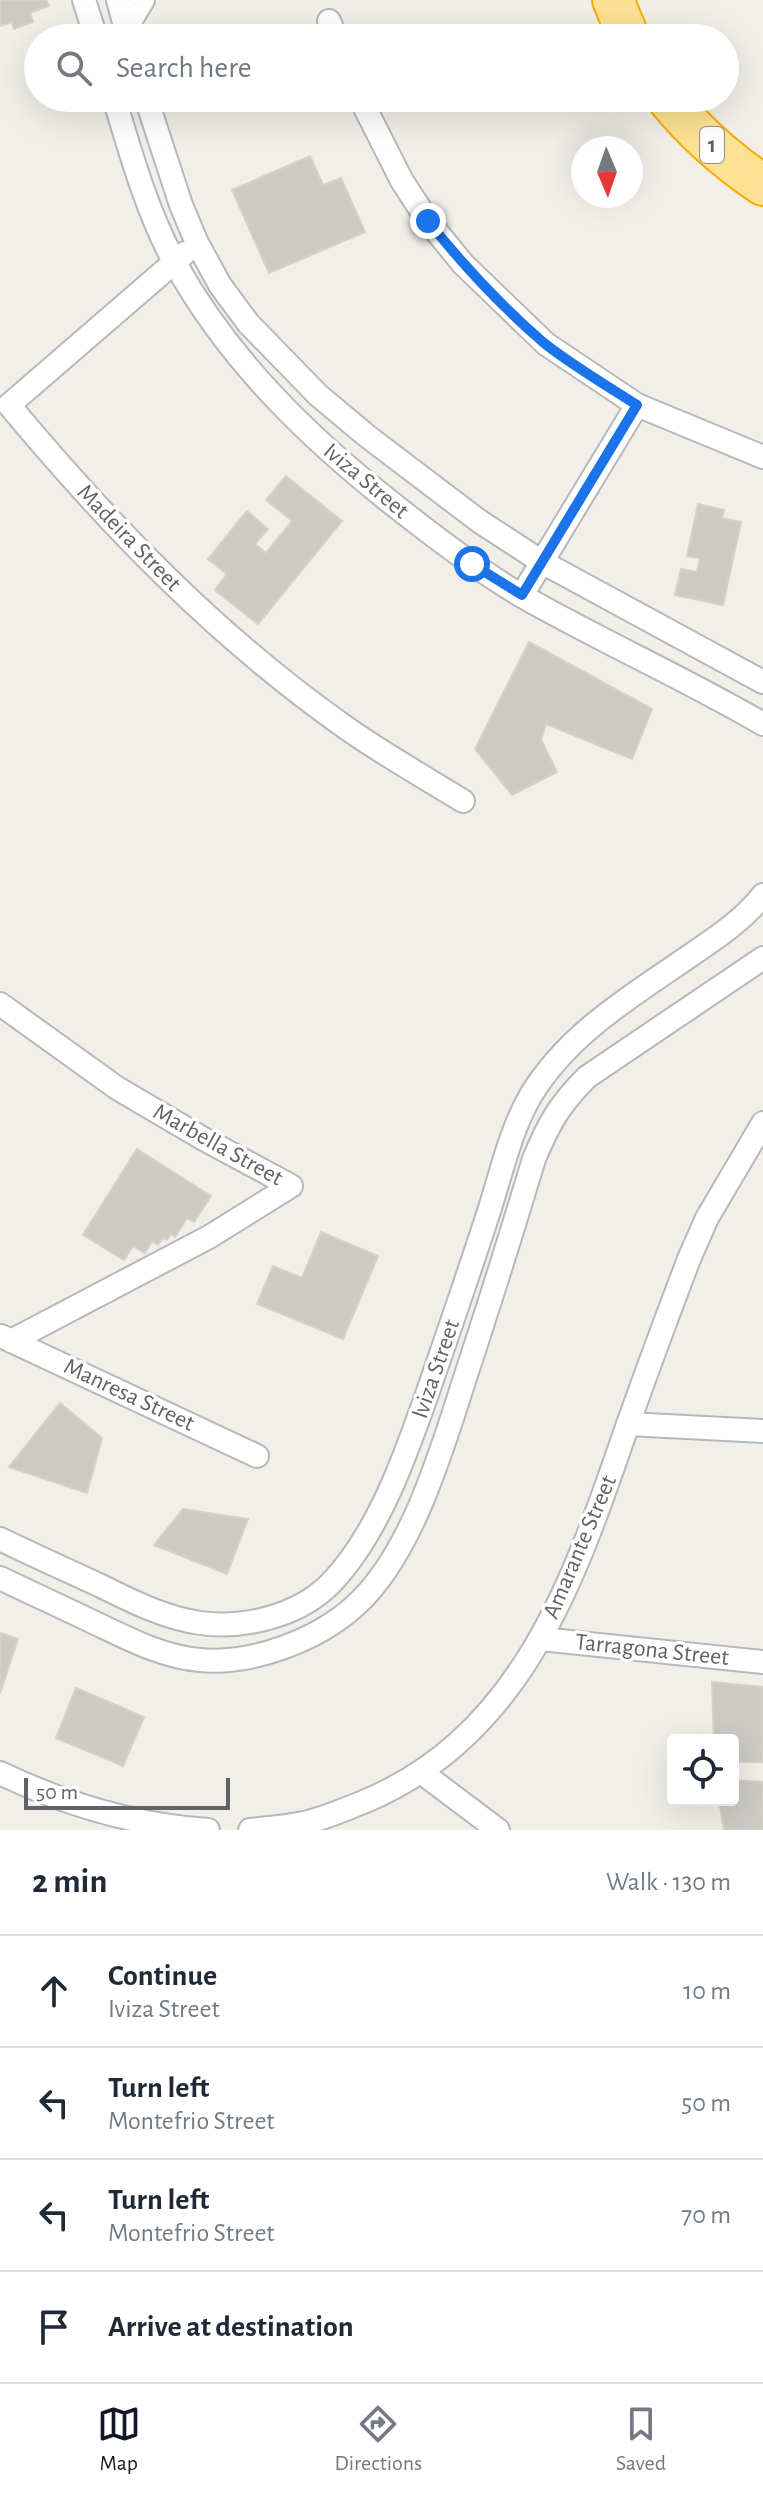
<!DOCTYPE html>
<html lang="en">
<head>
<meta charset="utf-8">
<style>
	:root { --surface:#fff; --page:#f6f6f7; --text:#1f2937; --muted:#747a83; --line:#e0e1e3; --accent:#111827 }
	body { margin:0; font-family:"Alegreya Sans",sans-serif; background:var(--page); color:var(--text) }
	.controls { position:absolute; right:24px; bottom:24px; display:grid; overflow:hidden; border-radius:8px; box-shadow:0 8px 32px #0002 }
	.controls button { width:72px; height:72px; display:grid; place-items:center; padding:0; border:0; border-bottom:2px solid var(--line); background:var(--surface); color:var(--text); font:40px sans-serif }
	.compass { position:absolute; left:571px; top:136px; width:72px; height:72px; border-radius:50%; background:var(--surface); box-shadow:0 8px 32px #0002; rotate:178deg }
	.scale { position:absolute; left:24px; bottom:20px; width:206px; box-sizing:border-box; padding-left:8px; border:4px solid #5f6368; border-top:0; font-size:22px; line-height:28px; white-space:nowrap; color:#5f6368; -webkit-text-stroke:6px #fff; paint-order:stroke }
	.stop { position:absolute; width:24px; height:24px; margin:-18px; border:6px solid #1a73e8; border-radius:50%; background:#fff }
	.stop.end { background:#1a73e8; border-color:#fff; box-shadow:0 2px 8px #0008 }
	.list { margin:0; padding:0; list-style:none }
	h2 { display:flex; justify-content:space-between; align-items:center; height:104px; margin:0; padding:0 32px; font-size:34px }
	h2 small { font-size:26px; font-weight:400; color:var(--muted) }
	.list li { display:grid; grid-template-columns:52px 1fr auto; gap:24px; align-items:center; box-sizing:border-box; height:112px; padding:0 32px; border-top:2px solid var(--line) }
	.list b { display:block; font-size:30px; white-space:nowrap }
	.list p { margin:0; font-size:26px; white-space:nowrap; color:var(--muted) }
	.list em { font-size:26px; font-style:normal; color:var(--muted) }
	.icon { flex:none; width:44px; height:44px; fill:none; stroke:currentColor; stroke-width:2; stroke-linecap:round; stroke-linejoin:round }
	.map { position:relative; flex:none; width:763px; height:1830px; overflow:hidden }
	.search { position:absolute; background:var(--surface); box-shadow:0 8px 32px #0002; left:24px; right:24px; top:24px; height:88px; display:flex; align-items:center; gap:20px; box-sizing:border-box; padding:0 28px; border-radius:44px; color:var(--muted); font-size:30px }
	.sheet { height:552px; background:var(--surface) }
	nav { display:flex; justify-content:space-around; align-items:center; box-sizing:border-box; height:112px; border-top:2px solid var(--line); background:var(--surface); font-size:22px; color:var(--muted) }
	nav a { display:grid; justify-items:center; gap:4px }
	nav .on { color:var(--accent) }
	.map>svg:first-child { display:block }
</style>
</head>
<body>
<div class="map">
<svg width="763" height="1830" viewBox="0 0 763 1830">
	<rect width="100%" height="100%" fill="#f1efe8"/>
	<!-- building -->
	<g fill="#cccac5" stroke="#d6d1c6" stroke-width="2">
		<path d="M 0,0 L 46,0 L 49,6 L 30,13 L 33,22 L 14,29 L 12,22 L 0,26 Z"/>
		<path d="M 310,156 L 323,185 L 341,178 L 365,232 L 269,273 L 232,190 Z"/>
		<path d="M 286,476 L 342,521 L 258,624 L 215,590 L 227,574 L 208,559 L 247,511 L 268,529 L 255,544 L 266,553 L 292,521 L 266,500 Z"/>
		<path d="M 698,504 L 724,510 L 722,518 L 741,522 L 723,605 L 675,595 L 681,569 L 697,572 L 700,558 L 687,556 Z"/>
		<path d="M 529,642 L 652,709 L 632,759 L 546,724 L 541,740 L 557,772 L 512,795 L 475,749 Z"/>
		<path d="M 137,1149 L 211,1196 L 194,1222 L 187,1218 L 175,1237 L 171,1234 L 167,1240 L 163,1238 L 158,1245 L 152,1241 L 145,1253 L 133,1246 L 124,1260 L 83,1235 Z"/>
		<path d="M 321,1232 L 378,1256 L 343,1339 L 257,1304 L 273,1266 L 302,1278 Z"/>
		<path d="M 60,1403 L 102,1438 L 87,1493 L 9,1467 Z"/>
		<path d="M 183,1509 L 248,1519 L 227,1574 L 154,1545 Z"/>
		<path d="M 0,1633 L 18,1639 L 0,1693 Z"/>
		<path d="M 712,1682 L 763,1687 L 763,1762 L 733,1762 L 733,1740 L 714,1740 Z"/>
		<path d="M 76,1688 L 144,1717 L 123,1766 L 56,1738 Z"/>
		<path d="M 733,1780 L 763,1782 L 763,1830 L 724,1830 L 719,1800 L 733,1800 Z"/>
	</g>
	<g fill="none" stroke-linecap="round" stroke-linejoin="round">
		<defs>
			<g id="street">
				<path d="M 84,0 L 96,38"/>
				<path d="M 118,0 L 128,37"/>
				<path d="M 329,21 L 336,38"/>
				<path d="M 120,38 L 143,0"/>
				<path d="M 114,98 C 131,154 147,212 175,263 C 230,363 314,443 403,512 C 441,542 480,571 522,596 C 601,641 684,678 763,724"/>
				<path d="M 146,98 L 181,205 L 197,243 L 220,285 L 248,323 L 318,395 L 367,436 L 479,521 L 542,562 L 763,682"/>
				<path d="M 360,98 L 402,181 L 428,221 L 463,264 L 546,344 L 637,405 L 763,457"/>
				<path d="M 185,253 L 9,405 C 109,525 217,637 345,727 C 383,754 424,777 463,801"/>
				<path d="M 522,595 L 637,405"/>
				<path d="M 0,1004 L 117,1088 L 202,1138 L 291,1186 L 209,1237 L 11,1341"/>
				<path d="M 1,1336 L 257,1456"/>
				<path d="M 628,1424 L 763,1431"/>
				<path d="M 0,1539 C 33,1555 66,1570 99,1585 C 131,1601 165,1618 200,1623 C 244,1629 298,1616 330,1584 C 381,1532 410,1443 434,1374 C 453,1319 472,1264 490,1208 C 502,1170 511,1129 531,1095 C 569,1032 635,994 694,953 C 719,936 744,919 763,895"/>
				<path d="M 0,1578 C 31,1593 62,1607 93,1622 C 127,1638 162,1657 200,1660 C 252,1665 318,1640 356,1605 C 412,1554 442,1449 465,1378 C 489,1305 512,1232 534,1159 C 549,1123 559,1105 587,1077 L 763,958"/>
				<path d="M 541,1639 L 763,1662"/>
				<path d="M 421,1772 L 498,1830"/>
				<path d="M 0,1773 C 67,1805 134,1825 208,1830"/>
				<path d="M 250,1830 C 267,1828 286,1827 304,1823 C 323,1819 343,1810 361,1803 C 515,1741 570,1592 620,1447 C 642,1384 665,1322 689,1259 L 707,1218 L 763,1123"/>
			</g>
			<g id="highway">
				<path d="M 613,0 L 629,38"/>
				<path d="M 667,98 C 695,133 726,160 763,185"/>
			</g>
		</defs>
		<!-- street casing -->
		<use href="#street" stroke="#b5b8bc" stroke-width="26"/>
		<!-- highway casing -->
		<use href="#highway" stroke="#f9ab00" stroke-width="44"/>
		<!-- street -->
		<use href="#street" stroke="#fff" stroke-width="22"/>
		<!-- highway -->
		<use href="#highway" stroke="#fde293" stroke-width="40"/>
	</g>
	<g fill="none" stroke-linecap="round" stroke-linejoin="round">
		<!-- route -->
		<path stroke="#1a73e8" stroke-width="10" d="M 428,221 C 463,265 501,306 544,343 C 573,366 606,385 637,405 L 522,595 L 472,564"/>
	</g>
	<g text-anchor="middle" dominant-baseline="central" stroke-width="7" stroke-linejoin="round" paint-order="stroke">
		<!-- shield labels -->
		<rect fill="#fff" stroke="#8f9295" stroke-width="2" x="700" y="127" width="24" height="36" rx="6"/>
		<g font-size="22" font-weight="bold" fill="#5f6368">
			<text x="712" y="145">1</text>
		</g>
		<!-- street labels -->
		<g font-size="24" fill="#5f6368" stroke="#fff">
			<text transform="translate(366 481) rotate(40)">Iviza Street</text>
			<text transform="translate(129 538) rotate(46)">Madeira Street</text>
			<text transform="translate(218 1145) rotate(29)">Marbella Street</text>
			<text transform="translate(436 1369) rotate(-71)">Iviza Street</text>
			<text transform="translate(129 1395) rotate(25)">Manresa Street</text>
			<text transform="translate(580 1547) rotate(-67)">Amarante Street</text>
			<text transform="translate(652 1650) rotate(6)">Tarragona Street</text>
		</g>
	</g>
</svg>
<div class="controls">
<button><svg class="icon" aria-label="locate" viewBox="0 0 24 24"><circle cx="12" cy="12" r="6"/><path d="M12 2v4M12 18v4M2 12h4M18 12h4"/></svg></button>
</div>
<svg class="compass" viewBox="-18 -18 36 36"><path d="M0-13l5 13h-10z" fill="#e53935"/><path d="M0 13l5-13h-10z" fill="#747a83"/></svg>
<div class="scale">50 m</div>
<div class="stop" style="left:472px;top:564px"></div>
<div class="stop end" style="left:428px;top:221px"></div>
<div class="search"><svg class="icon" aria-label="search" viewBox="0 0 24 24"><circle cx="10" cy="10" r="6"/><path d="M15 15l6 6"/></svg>Search here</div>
</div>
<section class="sheet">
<h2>2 min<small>Walk · 130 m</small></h2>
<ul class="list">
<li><svg class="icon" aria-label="ahead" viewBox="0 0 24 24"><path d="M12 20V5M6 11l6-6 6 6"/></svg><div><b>Continue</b><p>Iviza Street</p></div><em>10 m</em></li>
<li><svg class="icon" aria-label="left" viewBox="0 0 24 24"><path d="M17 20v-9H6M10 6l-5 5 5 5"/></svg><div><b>Turn left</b><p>Montefrio Street</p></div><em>50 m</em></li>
<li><svg class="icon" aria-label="left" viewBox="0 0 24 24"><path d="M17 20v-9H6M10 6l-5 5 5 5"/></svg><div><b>Turn left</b><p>Montefrio Street</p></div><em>70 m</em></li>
<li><svg class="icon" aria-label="arrive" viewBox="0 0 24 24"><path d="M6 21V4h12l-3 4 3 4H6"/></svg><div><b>Arrive at destination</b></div></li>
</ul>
</section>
<nav>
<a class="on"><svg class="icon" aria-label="map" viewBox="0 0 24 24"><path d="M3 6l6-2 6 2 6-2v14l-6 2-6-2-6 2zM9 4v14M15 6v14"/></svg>Map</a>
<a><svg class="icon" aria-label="directions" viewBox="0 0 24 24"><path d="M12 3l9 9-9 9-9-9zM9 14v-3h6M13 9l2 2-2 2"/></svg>Directions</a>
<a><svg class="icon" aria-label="saved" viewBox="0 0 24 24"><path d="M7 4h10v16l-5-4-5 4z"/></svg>Saved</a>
</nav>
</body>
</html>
